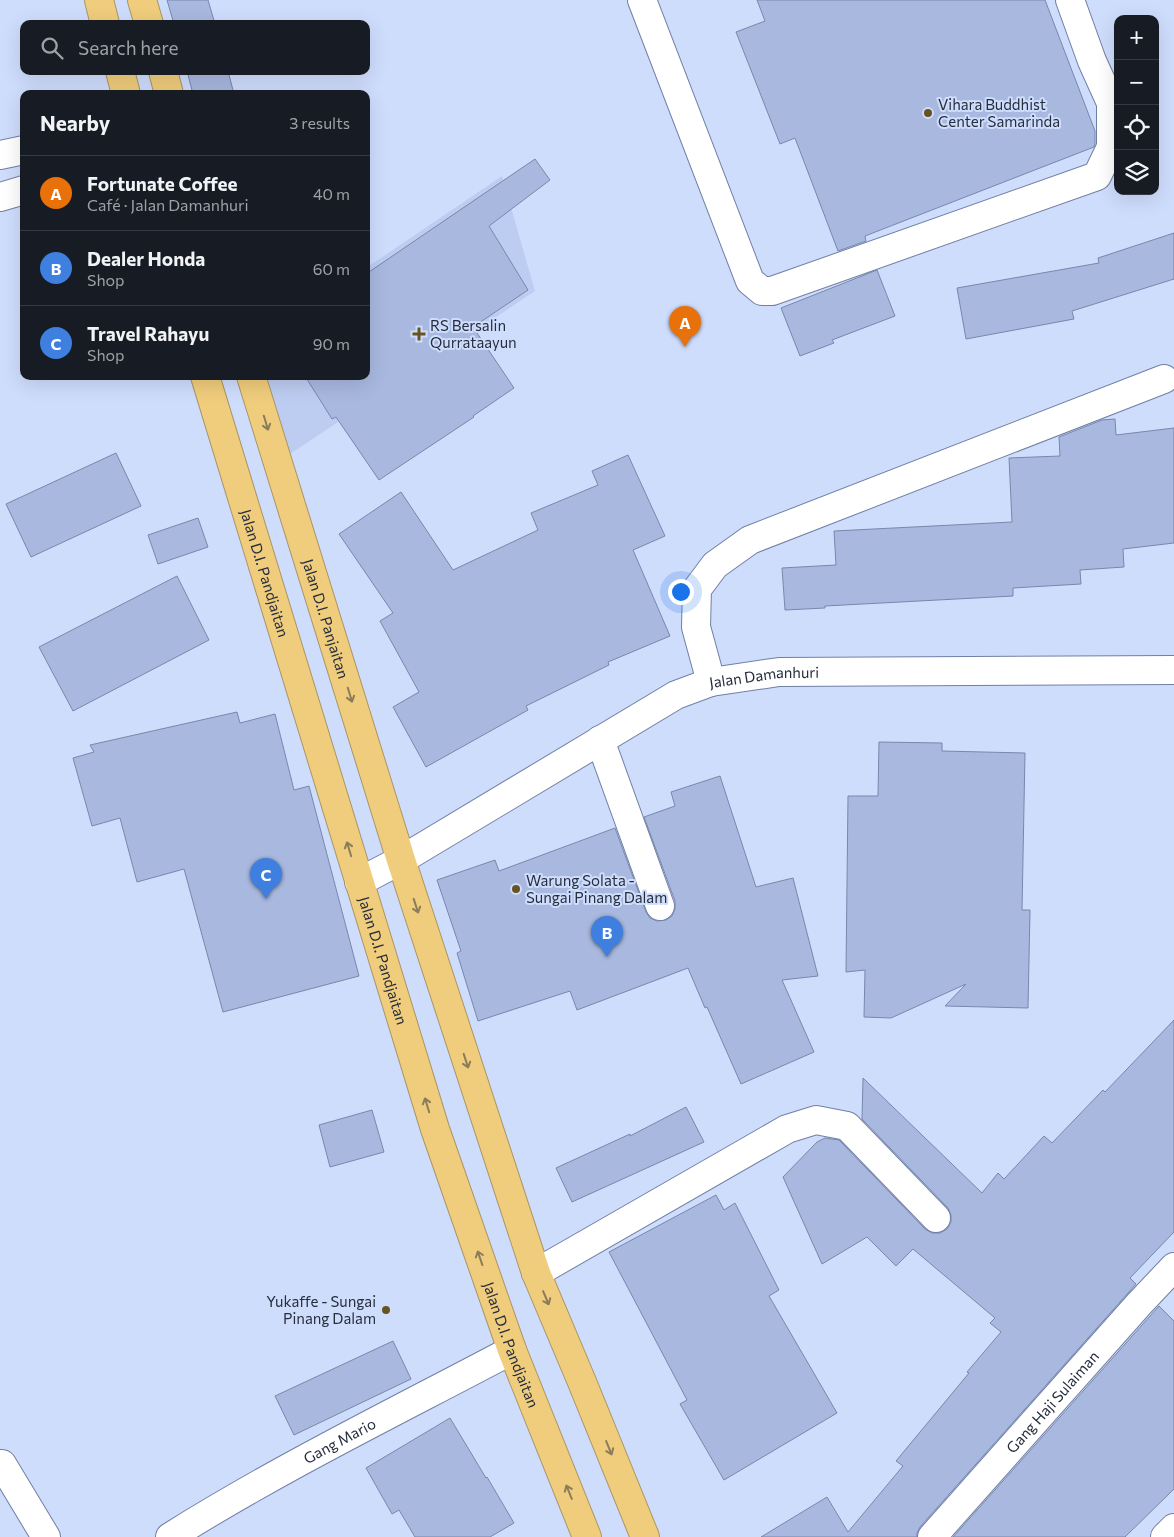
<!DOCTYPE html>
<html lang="en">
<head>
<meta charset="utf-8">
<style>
	:root { --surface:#171b24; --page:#242831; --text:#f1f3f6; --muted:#9ea1a6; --line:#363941; --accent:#db2777 }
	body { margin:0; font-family:Commissioner,sans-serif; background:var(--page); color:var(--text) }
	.controls { position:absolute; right:15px; top:15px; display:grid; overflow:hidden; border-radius:10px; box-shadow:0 5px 20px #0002 }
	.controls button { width:45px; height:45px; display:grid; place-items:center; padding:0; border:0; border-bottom:1px solid var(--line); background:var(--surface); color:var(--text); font:25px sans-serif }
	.you { position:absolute; left:680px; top:591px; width:18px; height:18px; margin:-12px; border:4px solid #fff; border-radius:50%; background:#1a73e8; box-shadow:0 0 0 8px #1a73e833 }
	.badge { display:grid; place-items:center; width:32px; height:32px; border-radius:50%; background:var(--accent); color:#fff; font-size:16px; font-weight:700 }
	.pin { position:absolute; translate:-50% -41px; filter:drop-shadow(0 1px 2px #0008) }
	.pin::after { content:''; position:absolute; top:26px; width:18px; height:15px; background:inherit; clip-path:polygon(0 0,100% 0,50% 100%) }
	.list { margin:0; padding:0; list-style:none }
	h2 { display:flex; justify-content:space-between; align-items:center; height:65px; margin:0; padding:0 20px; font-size:21px }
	h2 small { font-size:16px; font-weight:400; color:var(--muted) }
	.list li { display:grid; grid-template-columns:32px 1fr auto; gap:15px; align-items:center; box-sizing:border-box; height:75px; padding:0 20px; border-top:1px solid var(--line) }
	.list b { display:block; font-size:19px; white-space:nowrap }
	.list p { margin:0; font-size:16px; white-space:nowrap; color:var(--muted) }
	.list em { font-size:16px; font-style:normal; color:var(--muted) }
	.icon { flex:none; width:28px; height:28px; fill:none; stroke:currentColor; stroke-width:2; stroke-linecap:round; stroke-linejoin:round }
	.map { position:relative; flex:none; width:1174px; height:1537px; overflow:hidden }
	.search { position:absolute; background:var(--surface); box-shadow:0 5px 20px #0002; left:20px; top:20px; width:350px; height:55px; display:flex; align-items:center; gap:12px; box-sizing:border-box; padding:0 18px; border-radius:10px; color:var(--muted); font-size:19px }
	.panel { position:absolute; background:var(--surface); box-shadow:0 5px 20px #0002; left:20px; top:90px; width:350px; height:290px; border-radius:10px }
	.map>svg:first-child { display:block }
</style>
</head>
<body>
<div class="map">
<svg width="1174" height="1537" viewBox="0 0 1174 1537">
	<rect width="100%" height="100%" fill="#cfddfd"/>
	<!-- built -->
	<path fill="#bdcdf1" d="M 502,176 L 535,291 L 290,454 L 262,376 L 366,376 L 366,268 Z"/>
	<!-- building -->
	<g fill="#a8b8df" stroke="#7887ac">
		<path d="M 167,0 L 208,0 L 215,24 L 174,24 Z"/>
		<path d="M 757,0 L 1045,0 L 1095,131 L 1095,143 L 1094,147 L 865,236 L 866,241 L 838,251 L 795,138 L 780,144 L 736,32 L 765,21 Z"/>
		<path d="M 187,71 L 228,71 L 234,94 L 193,94 Z"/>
		<path d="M 535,159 L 550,180 L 489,226 L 528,290 L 473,327 L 514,388 L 473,416 L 474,417 L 379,480 L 336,417 L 332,419 L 305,376 L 366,376 L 366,274 Z"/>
		<path d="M 1174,233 L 1174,279 L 1072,311 L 1074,319 L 966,339 L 957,288 L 1099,263 L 1098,258 Z"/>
		<path d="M 877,270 L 895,316 L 832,340 L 834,343 L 800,356 L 781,308 Z"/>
		<path d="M 1115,419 L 1116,435 L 1174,428 L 1174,543 L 1123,549 L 1124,567 L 1080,570 L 1081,584 L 1013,588 L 1013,596 L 825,606 L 825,608 L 785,610 L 782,568 L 836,565 L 834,531 L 1012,522 L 1009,458 L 1060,456 L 1059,437 L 1102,420 Z"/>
		<path d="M 116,453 L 141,506 L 31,557 L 6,504 Z"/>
		<path d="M 628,455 L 665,536 L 633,550 L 670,636 L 608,662 L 609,665 L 526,706 L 528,710 L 426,767 L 393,707 L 419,692 L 380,621 L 393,613 L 339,534 L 401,492 L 453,570 L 538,530 L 531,513 L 598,485 L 592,471 Z"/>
		<path d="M 198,518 L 208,547 L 158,564 L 148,535 Z"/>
		<path d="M 177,576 L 209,640 L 73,711 L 39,647 Z"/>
		<path d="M 237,712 L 240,723 L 275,714 L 294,790 L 309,786 L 359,976 L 223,1012 L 184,869 L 137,882 L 120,818 L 92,826 L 73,758 L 94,752 L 90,745 Z"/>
		<path d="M 879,742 L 942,743 L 942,751 L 1025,753 L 1022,910 L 1030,910 L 1028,1008 L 945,1006 L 966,984 L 891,1018 L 864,1017 L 865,970 L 846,972 L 848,796 L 878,796 Z"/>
		<path d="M 720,776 L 756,887 L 793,878 L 818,976 L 782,980 L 814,1052 L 741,1084 L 707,1007 L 705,1008 L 688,968 L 577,1010 L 570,991 L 478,1021 L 457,953 L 461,951 L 437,880 L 495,860 L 499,871 L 615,828 L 646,912 L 650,918 L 657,921 L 666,920 L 672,916 L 675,909 L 675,901 L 644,817 L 675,806 L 671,792 Z"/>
		<path d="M 1174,1020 L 1174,1232 L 1130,1278 L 1136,1284 L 920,1527 L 917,1533 L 917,1537 L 761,1537 L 827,1497 L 848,1532 L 903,1466 L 896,1461 L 969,1373 L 967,1372 L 1001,1332 L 990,1323 L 995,1318 L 913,1249 L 896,1266 L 867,1237 L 822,1264 L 783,1177 L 817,1142 L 825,1138 L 839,1140 L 925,1229 L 932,1233 L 940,1233 L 947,1229 L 951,1222 L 951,1215 L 948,1208 L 862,1119 L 863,1078 L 982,1193 L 998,1173 L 1004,1179 L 1044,1136 L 1052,1143 L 1103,1090 L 1105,1092 Z"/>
		<path d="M 686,1107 L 704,1142 L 572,1202 L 556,1168 L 630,1134 L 630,1136 Z"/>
		<path d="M 372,1110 L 384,1152 L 330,1167 L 319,1125 Z"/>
		<path d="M 716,1195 L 724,1210 L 735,1203 L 779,1290 L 769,1296 L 837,1413 L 724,1480 L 680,1404 L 687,1400 L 609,1252 Z"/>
		<path d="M 1159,1306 L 1174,1321 L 1174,1489 L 1125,1537 L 953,1537 Z"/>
		<path d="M 393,1341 L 411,1379 L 294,1435 L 275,1396 Z"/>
		<path d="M 450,1418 L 486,1478 L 487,1477 L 514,1523 L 490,1537 L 415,1537 L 399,1510 L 392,1514 L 366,1468 Z"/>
	</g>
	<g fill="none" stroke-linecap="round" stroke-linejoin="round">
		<defs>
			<g id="minor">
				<path d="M 642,0 L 750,281 L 762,291 L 772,291 L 1097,176 L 1111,147 L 1111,103 L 1092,61 L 1070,0"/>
				<path d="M 0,155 L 24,150"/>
				<path d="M 0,197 L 24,190"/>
				<path d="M 711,682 L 696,627 L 697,589 L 715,565 L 750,540 L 1164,379"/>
				<path d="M 600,740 L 660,906"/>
				<path id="s1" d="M 359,882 L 401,860 L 676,695 L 711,682 L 779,672 L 1174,670"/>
				<path d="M 536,1273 L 787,1129 L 816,1120 L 847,1126 L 936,1218"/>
				<path d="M 2,1464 L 46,1537"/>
				<path id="s2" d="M 170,1537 C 280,1468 397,1411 512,1350"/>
				<path id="s3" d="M 932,1537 L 1139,1304 L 1174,1267"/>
				<path d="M 1165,1537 L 1174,1528"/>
			</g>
			<g id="highway">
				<path d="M 99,0 L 105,24"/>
				<path d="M 142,0 L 149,24"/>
				<path d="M 120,71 L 126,94"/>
				<path d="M 163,71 L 169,94"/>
				<path id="s4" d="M 205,376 L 435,1129 L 512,1350 L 587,1537"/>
				<path id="s5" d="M 251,376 L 401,860 L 536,1273 L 582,1382 L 645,1537"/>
			</g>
		</defs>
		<!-- minor casing -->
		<use href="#minor" stroke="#707fa4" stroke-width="30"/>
		<!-- highway casing -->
		<use href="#highway" stroke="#a99566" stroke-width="30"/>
		<!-- minor -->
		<use href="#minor" stroke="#fff" stroke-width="28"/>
		<!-- highway -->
		<use href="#highway" stroke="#f0cd7c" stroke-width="28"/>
	</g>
	<!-- one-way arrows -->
	<defs><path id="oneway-shaft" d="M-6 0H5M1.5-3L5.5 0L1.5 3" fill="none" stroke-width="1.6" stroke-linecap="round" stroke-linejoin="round" transform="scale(1.25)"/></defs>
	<g stroke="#8b7d5c">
		<use href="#oneway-shaft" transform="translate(266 423) rotate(73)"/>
		<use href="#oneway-shaft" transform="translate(350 695) rotate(73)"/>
		<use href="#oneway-shaft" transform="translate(349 849) rotate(-107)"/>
		<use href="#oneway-shaft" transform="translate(416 906) rotate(72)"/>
		<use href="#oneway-shaft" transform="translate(466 1061) rotate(72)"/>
		<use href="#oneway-shaft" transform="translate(427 1105) rotate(-107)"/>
		<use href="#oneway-shaft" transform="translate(480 1258) rotate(-109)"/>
		<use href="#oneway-shaft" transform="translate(546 1298) rotate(67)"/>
		<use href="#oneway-shaft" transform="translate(609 1448) rotate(68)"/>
		<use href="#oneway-shaft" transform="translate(569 1492) rotate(-112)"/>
	</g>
	<!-- markers -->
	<g fill="#675221" stroke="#cfddfd" stroke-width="2">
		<circle cx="928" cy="113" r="5"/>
		<path d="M416.5 326.5h5v5h5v5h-5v5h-5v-5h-5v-5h5z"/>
		<circle cx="516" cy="889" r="5"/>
		<circle cx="386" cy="1310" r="5"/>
	</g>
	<g text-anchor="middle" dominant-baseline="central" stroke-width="4" stroke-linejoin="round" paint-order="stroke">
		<!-- poi labels -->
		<g font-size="15" fill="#262d3c" stroke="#cfddfd" text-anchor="start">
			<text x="938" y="104">Vihara Buddhist<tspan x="938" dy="17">Center Samarinda</tspan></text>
			<text x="430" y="325">RS Bersalin<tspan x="430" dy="17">Qurrataayun</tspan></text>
			<text x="526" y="880">Warung Solata -<tspan x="526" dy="17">Sungai Pinang Dalam</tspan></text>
			<text x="376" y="1301" text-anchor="end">Yukaffe - Sungai<tspan x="376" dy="17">Pinang Dalam</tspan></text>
		</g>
		<!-- street labels -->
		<g font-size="15" fill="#262d3c" stroke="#cfddfd">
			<text stroke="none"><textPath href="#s4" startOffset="206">Jalan D.I. Pandjaitan</textPath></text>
			<text stroke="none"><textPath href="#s5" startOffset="254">Jalan D.I. Panjaitan</textPath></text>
			<text stroke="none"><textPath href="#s1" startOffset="459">Jalan Damanhuri</textPath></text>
			<text stroke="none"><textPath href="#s4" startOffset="611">Jalan D.I. Pandjaitan</textPath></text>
			<text stroke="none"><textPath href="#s4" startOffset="1016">Jalan D.I. Pandjaitan</textPath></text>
			<text stroke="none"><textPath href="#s3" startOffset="181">Gang Haji Sulaiman</textPath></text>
			<text stroke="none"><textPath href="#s2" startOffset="195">Gang Mario</textPath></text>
		</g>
	</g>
</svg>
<div class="controls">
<button>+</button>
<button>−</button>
<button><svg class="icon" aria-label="locate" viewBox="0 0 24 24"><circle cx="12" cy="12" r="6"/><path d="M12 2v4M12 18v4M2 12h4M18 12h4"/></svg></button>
<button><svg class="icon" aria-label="layers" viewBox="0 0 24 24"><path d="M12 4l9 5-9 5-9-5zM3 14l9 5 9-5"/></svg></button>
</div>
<div class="you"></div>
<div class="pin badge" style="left:685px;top:347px;background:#e8710a">A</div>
<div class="pin badge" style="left:607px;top:957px;background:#3f7fe0">B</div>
<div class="pin badge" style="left:266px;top:899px;background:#3f7fe0">C</div>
<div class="search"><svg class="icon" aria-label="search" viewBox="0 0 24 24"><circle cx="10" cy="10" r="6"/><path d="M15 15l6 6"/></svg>Search here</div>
<section class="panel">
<h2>Nearby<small>3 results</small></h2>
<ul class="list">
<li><span class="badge" style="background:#e8710a">A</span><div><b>Fortunate Coffee</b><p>Café · Jalan Damanhuri</p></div><em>40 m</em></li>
<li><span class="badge" style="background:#3f7fe0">B</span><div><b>Dealer Honda</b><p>Shop</p></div><em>60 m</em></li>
<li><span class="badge" style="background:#3f7fe0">C</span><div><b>Travel Rahayu</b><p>Shop</p></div><em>90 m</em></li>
</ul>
</section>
</div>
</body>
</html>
